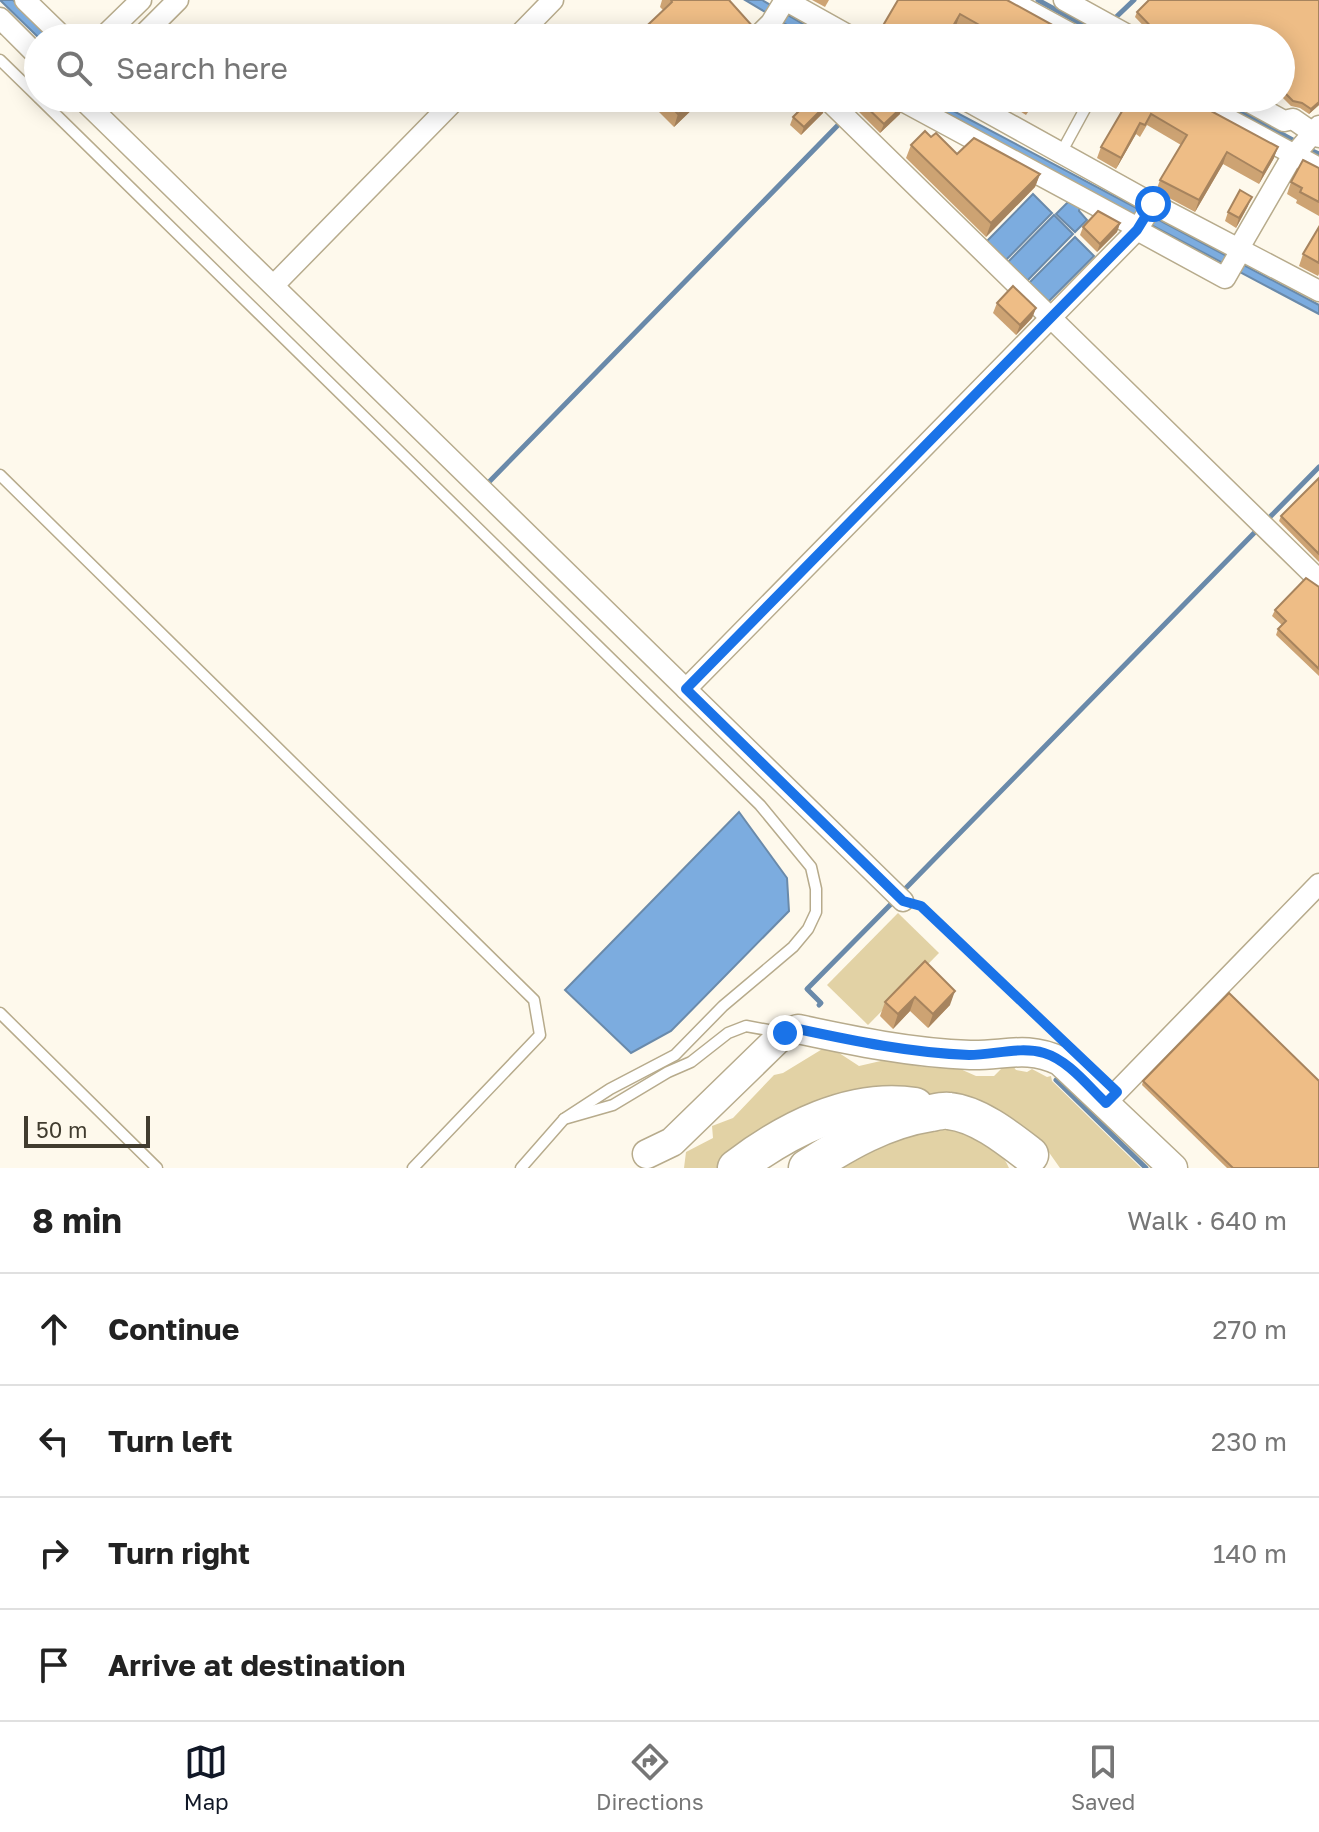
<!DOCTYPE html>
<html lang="en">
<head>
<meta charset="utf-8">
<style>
	:root { --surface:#fff; --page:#f6f6f6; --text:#222; --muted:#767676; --line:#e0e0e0; --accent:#111827 }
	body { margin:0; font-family:"Golos Text",sans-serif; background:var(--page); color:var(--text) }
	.scale { position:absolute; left:24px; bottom:20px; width:126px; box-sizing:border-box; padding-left:8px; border:4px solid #413c2f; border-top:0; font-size:22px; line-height:28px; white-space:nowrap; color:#413c2f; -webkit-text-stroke:6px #fef9ec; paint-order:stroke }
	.stop { position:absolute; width:24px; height:24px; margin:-18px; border:6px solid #1a73e8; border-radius:50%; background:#fff }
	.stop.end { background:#1a73e8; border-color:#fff; box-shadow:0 2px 8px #0008 }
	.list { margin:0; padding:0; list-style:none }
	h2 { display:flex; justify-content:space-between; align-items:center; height:104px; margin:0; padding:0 32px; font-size:34px }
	h2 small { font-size:26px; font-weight:400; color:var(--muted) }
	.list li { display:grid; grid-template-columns:52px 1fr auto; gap:24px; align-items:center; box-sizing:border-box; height:112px; padding:0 32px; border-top:2px solid var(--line) }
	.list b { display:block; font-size:30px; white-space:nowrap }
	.list em { font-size:26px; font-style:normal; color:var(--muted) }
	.icon { flex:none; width:44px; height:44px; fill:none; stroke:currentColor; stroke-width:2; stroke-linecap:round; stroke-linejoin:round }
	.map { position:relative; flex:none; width:1319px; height:1168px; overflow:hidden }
	.search { position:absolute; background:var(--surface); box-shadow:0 4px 20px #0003; left:24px; right:24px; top:24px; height:88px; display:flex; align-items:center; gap:20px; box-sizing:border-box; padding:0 28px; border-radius:44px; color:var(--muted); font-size:30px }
	.sheet { height:552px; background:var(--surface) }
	nav { display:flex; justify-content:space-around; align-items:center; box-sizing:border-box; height:112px; border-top:2px solid var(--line); background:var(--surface); font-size:22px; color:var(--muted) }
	nav a { display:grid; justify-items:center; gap:4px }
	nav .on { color:var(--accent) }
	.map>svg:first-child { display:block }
</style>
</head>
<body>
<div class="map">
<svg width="1319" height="1168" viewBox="0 0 1319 1168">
	<rect width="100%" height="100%" fill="#fef9ec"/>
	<!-- green -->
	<g fill="#e2d2a5">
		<path d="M 898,913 L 939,953 L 868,1025 L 827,985 Z"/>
		<path d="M 824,1048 L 833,1049 L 859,1066 L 885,1060 L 924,1067 L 958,1068 L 976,1076 L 994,1076 L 1004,1066 L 1013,1066 L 1016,1070 L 1027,1072 L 1032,1069 L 1047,1077 L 1051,1076 L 1052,1081 L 1141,1168 L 1060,1168 L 1048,1151 L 997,1116 L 930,1095 L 898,1093 L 722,1168 L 684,1168 L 686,1152 L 713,1138 L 712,1126 L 733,1118 L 774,1075 L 783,1073 Z"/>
		<path d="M 948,1127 C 972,1133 999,1144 1009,1168 L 827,1168 L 887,1136 Z"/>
	</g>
	<!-- water -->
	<g fill="#7cacdf" stroke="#6a8aaa" stroke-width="2">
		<path d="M 0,0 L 13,0 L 52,38 L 39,38 Z"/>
		<path d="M 745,0 L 762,0 L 827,38 L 809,38 Z"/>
		<path d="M 912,98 L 929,98 L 1319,305 L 1319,314 Z"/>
		<path d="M 1033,194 L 1052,213 L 1004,262 L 985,243 Z"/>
		<path d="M 1069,201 L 1080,207 L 1079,211 L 1087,220 L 1075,232 L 1056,214 Z"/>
		<path d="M 1054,215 L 1073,234 L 1025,283 L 1006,264 Z"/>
		<path d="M 1075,237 L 1094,256 L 1046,304 L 1027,285 Z"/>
		<path d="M 739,812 L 787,878 L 789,911 L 671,1031 L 631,1053 L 565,990 Z"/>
	</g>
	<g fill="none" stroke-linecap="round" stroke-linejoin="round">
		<!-- stream -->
		<g stroke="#6a8aaa" stroke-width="5">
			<path d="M 1038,0 L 1107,38"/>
			<path d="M 1112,21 L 1134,0"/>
			<path d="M 1216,98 L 1300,144"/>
			<path d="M 1308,149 L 1319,154"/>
			<path d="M 488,483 L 842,121"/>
			<path d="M 1268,519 L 1319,467"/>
			<path d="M 904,890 L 1258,529"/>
			<path d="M 819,1005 L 821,1003 L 807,989 L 893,902"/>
			<path d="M 1056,1080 L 1146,1168"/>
		</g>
		<defs>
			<g id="lane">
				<path d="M 769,25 L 792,38"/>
				<path d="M 0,60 L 38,97"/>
				<path d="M 39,98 L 760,805 L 811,867 L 816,889 L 816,912 L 808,929 L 793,947 L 723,1006 L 675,1055 L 610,1089 L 564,1119"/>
				<path d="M 1061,153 L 1086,107"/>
				<path d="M 0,475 L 534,1000 L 540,1035 L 413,1168"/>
				<path d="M 0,1013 L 157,1168"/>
				<path d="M 521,1168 L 564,1119 L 613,1105 L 668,1072 L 691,1062 L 728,1033 L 746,1026 L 779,1032"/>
			</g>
			<g id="street">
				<path d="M 25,0 L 64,38"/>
				<path d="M 785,0 L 853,38"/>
				<path d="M 1009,0 L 1079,38"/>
				<path d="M 1064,0 L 1133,38"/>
				<path d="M 0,18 L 38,56"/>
				<path d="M 102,38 L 141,0"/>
				<path d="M 140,38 L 178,0"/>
				<path d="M 516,38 L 553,0"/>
				<path d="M 766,38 L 761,33 L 771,23 L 785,0"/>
				<path d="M 81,98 L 903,901"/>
				<path d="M 826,98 L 1319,580"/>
				<path d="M 897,98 L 1138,228"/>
				<path d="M 962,98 L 1153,204 L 1319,291"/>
				<path d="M 1189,98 L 1319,168"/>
				<path d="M 1242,98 L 1284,121 L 1293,119 L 1319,137"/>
				<path d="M 1137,230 L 1225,278 L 1241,250"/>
				<path d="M 1239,248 L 1290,160 L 1319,126"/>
				<path d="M 274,285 L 457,98"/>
				<path d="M 686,689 L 1137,230 L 1153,204"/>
				<path d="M 1106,1103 L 1319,884"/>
			</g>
			<path id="secondary" d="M 647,1154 L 672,1142 L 777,1040 L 785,1033 L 798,1029 C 854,1041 912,1053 970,1055 C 1004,1056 1026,1045 1060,1061 L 1173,1168"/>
			<g id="highway">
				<path d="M 736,1168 C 786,1130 851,1096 915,1106"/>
				<path d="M 807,1168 C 846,1143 885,1120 931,1113 C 936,1112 944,1110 949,1111 C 978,1114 1008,1138 1030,1155"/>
			</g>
		</defs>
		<!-- lane casing -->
		<use href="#lane" stroke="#b7ab8c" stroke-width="13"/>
		<!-- street casing -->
		<use href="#street" stroke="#b7ab8c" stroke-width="23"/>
		<!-- secondary casing -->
		<use href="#secondary" stroke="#b7ab8c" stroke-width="31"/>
		<!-- highway casing -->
		<use href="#highway" stroke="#b7ab8c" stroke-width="39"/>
		<!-- path -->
		<path stroke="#a7a295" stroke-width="3" stroke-dasharray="8 4" stroke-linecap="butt" d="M 920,906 L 1057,1035"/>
		<!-- lane -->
		<use href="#lane" stroke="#fff" stroke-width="10"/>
		<!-- street -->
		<use href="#street" stroke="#fff" stroke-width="20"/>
		<!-- secondary -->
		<use href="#secondary" stroke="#fff" stroke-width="28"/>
		<!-- highway -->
		<use href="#highway" stroke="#fff" stroke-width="36"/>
	</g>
	<!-- wall -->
	<g fill="#cda373">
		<path d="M 662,0 L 729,0 L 763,38 L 772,38 L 634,38 L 663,10 L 660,7 Z"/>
		<path d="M 812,0 L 829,0 L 825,7 Z"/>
		<path d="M 898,0 L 1076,38 L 978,38 L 956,26 L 949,38 L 878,38 L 881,29 Z"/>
		<path d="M 1319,0 L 1319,105 L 1309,114 L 1300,108 L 1291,106 L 1281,96 L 1281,38 L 1155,38 L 1135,17 L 1137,12 Z"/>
		<path d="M 645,98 L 704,98 L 674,127 Z"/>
		<path d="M 799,98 L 821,98 L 823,113 L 801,135 L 790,125 L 793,117 L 802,108 L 797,104 Z"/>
		<path d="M 848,98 L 892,98 L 900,114 L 880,133 L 847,100 Z"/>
		<path d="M 999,98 L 1036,98 L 1026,115 Z"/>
		<path d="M 1108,98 L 1187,98 L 1274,158 L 1259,184 L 1223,164 L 1195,212 L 1156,191 L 1160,180 L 1181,145 L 1147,125 L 1140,137 L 1136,134 L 1116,169 L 1097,158 L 1101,147 L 1122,111 L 1119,109 L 1120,105 Z"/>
		<path d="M 931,137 L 957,154 L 1040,174 L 1035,187 L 986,237 L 906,158 L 911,145 Z"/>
		<path d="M 1319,168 L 1319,216 L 1296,203 L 1297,200 L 1287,194 L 1291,182 Z"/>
		<path d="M 1248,206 L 1236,228 L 1225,221 L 1228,212 Z"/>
		<path d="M 1120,223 L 1117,232 L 1097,252 L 1080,235 L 1083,227 Z"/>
		<path d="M 1319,227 L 1319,274 L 1318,276 L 1299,266 L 1303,254 Z"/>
		<path d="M 997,303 L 1036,308 L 1032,318 L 1016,335 L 993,313 Z"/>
		<path d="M 1319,478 L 1319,562 L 1279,521 L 1281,516 Z"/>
		<path d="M 1317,587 L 1319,587 L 1319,676 L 1276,635 L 1278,629 L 1282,625 L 1272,616 L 1275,610 Z"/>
		<path d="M 925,961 L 950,1005 L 928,1028 L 910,1011 L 893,1029 L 880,1016 L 885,1002 Z"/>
		<path d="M 1143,1081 L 1319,1168 L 1227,1168 L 1142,1085 Z"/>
	</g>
	<!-- shaded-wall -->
	<g fill="#a7845e">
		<path d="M 960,14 L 956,26 L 949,38 L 946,38 Z"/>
		<path d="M 695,98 L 704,98 L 674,127 L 678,114 Z"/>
		<path d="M 1034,98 L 1036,98 L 1026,115 L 1031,104 Z"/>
		<path d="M 1319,102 L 1319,105 L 1309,114 L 1311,109 Z"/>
		<path d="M 826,105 L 823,113 L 801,135 L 804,127 Z"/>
		<path d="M 903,106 L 900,114 L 880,133 L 884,124 Z"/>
		<path d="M 1140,123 L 1136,134 L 1116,169 L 1121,158 Z"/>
		<path d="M 1278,147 L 1274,158 L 1259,184 L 1263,173 Z"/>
		<path d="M 1227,152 L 1223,164 L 1195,212 L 1199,200 Z"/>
		<path d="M 1040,174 L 1035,187 L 986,237 L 991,223 Z"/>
		<path d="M 1252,197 L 1248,206 L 1236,228 L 1239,218 Z"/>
		<path d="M 1120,223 L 1117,232 L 1097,252 L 1100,244 Z"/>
		<path d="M 1036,308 L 1032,318 L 1016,335 L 1020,325 Z"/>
		<path d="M 955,991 L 950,1005 L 928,1028 L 933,1014 Z"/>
		<path d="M 915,997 L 910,1011 L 893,1029 L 898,1014 Z"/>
	</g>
	<!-- building -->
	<g fill="#eebd86" stroke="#a7845e" stroke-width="2">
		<path d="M 671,0 L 729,0 L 763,38 L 772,38 L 744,38 L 740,34 L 736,38 L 726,38 L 720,32 L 714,38 L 634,38 L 672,2 Z"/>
		<path d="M 898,0 L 1007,0 L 1076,38 L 993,38 L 995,34 L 960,14 L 946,38 L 896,38 L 881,29 Z"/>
		<path d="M 1149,0 L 1319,0 L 1319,102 L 1311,109 L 1302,103 L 1293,101 L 1281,89 L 1281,38 L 1183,38 L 1180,35 L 1177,38 L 1162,38 L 1137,12 Z"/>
		<path d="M 663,98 L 695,98 L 678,114 Z"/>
		<path d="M 802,98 L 821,98 L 826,105 L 804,127 L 793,117 L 807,103 Z"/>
		<path d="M 857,98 L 892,98 L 893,100 L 903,106 L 884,124 Z"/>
		<path d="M 1021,98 L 1034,98 L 1031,104 Z"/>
		<path d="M 1123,98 L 1187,98 L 1278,147 L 1263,173 L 1227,152 L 1199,200 L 1160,180 L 1187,135 L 1151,114 L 1145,125 L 1140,123 L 1121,158 L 1101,147 L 1128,101 Z"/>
		<path d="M 925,131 L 931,137 L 936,133 L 957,154 L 974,138 L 1040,174 L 991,223 L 911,145 Z"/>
		<path d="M 1303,160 L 1319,168 L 1319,202 L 1300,192 L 1302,188 L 1291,182 Z"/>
		<path d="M 1240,190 L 1252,197 L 1239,218 L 1228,212 Z"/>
		<path d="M 1098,211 L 1120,223 L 1100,244 L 1083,227 Z"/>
		<path d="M 1319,227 L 1319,263 L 1303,254 Z"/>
		<path d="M 1013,286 L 1036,308 L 1020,325 L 997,303 Z"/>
		<path d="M 1319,478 L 1319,554 L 1281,516 Z"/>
		<path d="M 1306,578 L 1319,587 L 1319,669 L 1278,629 L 1286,621 L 1275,610 Z"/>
		<path d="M 925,961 L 955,991 L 933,1014 L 915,997 L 898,1014 L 885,1002 Z"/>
		<path d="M 1229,993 L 1319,1081 L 1319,1168 L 1233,1168 L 1143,1081 Z"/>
	</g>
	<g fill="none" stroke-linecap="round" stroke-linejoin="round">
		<!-- route -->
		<path stroke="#1a73e8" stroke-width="10" d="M 785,1033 L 798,1029 C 854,1041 912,1053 969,1055 C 994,1055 1020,1046 1044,1053 C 1068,1060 1088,1086 1106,1103 L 1117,1092 L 921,906 L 903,901 L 686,689 L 1137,230 L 1153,204"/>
	</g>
</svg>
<div class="scale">50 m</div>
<div class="stop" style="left:1153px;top:204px"></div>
<div class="stop end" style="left:785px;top:1033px"></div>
<div class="search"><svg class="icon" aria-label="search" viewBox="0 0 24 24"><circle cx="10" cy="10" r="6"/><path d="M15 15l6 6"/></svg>Search here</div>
</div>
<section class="sheet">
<h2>8 min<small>Walk · 640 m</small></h2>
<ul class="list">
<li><svg class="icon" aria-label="ahead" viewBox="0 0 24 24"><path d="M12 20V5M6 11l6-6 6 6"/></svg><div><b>Continue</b></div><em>270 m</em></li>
<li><svg class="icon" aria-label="left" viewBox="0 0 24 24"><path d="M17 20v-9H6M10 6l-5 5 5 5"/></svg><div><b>Turn left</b></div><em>230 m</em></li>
<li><svg class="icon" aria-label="right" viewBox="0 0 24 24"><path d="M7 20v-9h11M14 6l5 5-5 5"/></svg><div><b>Turn right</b></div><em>140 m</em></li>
<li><svg class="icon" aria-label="arrive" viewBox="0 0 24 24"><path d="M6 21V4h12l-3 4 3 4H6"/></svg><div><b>Arrive at destination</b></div></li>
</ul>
</section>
<nav>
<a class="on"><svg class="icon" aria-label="map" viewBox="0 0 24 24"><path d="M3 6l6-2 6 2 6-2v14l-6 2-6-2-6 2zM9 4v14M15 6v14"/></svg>Map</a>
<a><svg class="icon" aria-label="directions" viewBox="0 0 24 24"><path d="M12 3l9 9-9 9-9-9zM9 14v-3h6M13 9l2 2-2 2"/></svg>Directions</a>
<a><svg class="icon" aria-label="saved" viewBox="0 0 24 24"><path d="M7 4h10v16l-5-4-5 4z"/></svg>Saved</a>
</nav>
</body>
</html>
